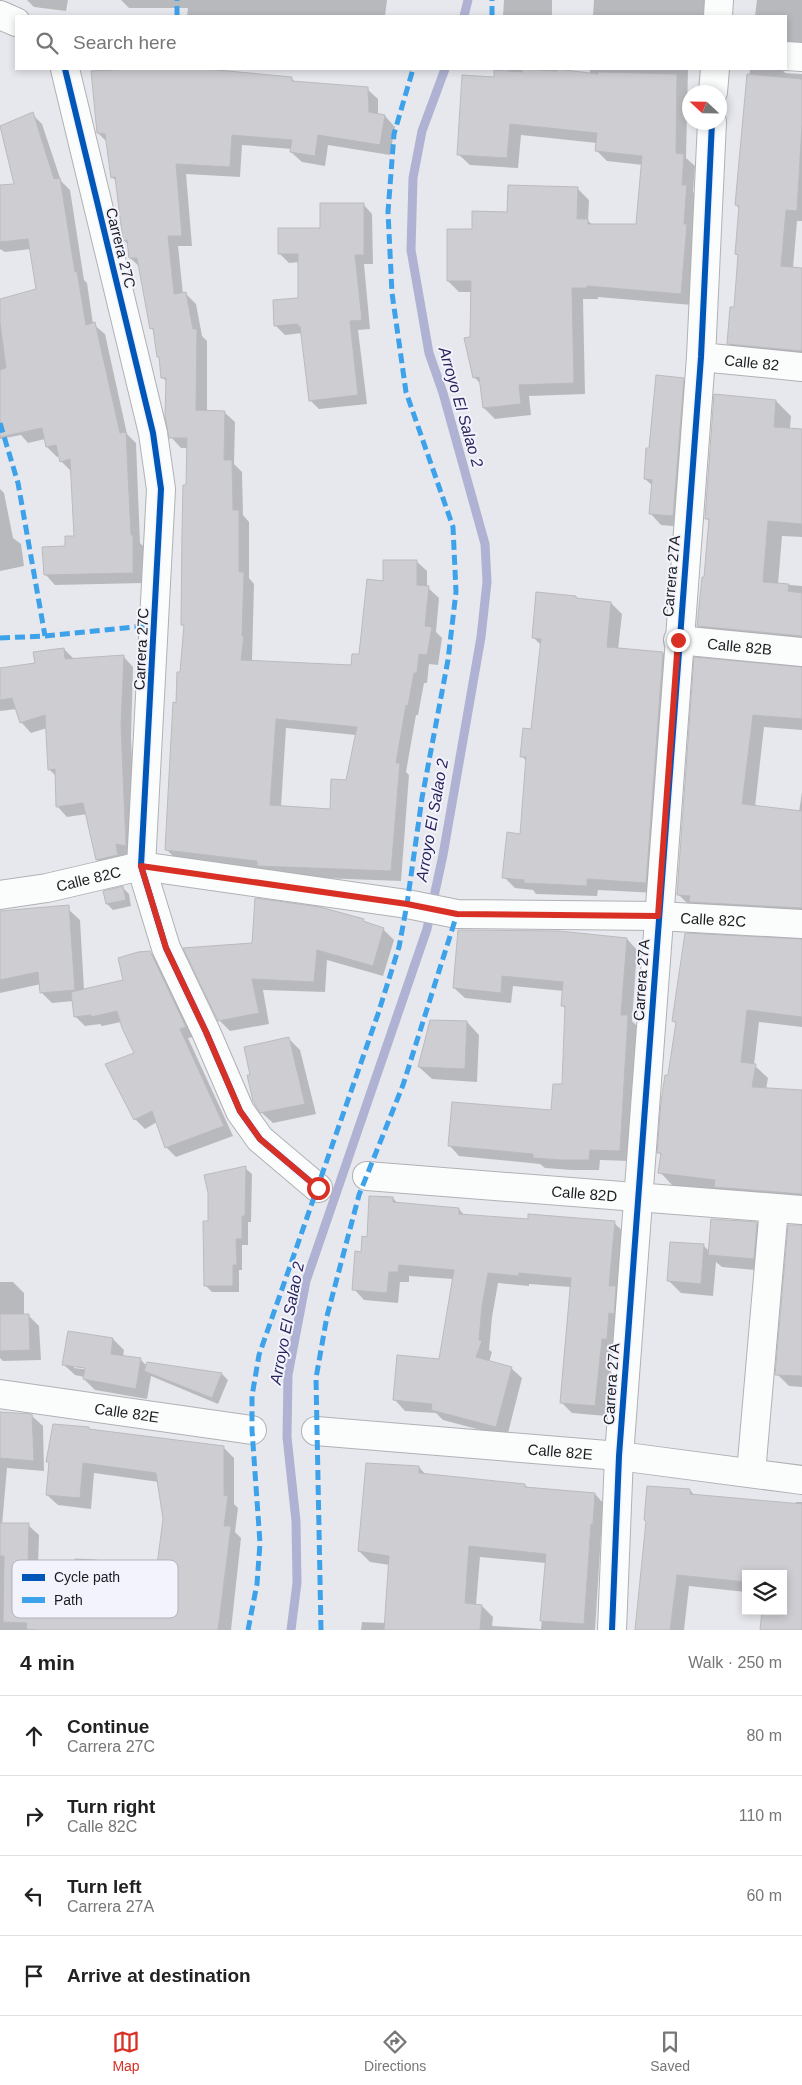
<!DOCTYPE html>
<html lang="en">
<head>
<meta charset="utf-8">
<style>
	:root { --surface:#fff; --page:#f2f2f2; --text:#222; --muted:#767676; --line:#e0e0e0; --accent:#d93025 }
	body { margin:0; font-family:Arial,sans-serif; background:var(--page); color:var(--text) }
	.controls { position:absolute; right:15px; bottom:15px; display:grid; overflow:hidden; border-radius:0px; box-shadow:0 2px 8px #0003 }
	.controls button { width:45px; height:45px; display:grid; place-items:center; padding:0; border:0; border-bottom:1px solid var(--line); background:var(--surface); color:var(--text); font:25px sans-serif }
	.compass { position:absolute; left:682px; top:85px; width:45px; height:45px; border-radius:50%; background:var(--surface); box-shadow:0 2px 8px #0003; rotate:292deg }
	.stop { position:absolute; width:15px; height:15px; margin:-11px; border:4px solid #d93025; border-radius:50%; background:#fff }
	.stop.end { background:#d93025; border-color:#fff; box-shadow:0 1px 5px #0008 }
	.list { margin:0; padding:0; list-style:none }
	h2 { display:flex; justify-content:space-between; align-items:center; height:65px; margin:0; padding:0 20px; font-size:21px }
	h2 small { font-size:16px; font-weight:400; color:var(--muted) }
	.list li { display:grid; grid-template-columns:32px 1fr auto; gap:15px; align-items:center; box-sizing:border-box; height:80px; padding:0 20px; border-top:1px solid var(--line) }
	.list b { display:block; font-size:19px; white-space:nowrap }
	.list p { margin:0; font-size:16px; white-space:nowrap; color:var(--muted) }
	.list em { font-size:16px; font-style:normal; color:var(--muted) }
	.icon { flex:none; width:28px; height:28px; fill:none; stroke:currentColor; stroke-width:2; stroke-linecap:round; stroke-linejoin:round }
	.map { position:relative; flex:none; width:802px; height:1630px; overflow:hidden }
	.search { position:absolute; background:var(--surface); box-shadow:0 2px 8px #0003; left:15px; right:15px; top:15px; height:55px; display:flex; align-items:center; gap:12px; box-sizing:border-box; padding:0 18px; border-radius:0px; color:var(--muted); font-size:19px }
	.sheet { height:385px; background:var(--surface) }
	nav { display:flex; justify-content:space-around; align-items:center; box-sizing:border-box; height:70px; border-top:1px solid var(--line); background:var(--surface); font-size:14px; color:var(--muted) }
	nav a { display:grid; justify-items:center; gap:2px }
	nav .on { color:var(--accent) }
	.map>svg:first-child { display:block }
</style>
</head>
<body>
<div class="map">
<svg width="802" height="1630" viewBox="0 0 802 1630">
	<rect width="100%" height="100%" fill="#e7e8ed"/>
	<!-- shadow -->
	<g fill="#0003" fill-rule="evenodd">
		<path d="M 27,0 L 68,0 L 66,11 L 34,7 Z"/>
		<path d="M 121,0 L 387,0 L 385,16 L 187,16 L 188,8 L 129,8 Z"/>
		<path d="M 504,0 L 552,0 L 552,16 L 503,16 Z"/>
		<path d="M 594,0 L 708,0 L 706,16 L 593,16 Z"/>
		<path d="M 757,0 L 802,0 L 802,52 L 786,58 L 786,16 L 755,16 Z"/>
		<path d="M 99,69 L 205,69 L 291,78 L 295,82 L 367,89 L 378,99 L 378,115 L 385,116 L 395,127 L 390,155 L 328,145 L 325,166 L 302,162 L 291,152 L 292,149 L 242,145 L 240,177 L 186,174 L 192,246 L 178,246 L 183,294 L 185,293 L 196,304 L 202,336 L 207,341 L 207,411 L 224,412 L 235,422 L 234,464 L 242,472 L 243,515 L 249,522 L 249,578 L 254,584 L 252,661 L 352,667 L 360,656 L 384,582 L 416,561 L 427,571 L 427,587 L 439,598 L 436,632 L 442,638 L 438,665 L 429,664 L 427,683 L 424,683 L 418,715 L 416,715 L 406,772 L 409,775 L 401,881 L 268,876 L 177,860 L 167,850 L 185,628 L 182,624 L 188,448 L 181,448 L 171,437 L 167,382 L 162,377 L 161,359 L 158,356 L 155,332 L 151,328 L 140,267 L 130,258 L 129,246 L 124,240 L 117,182 L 112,177 L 107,142 L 98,133 ZM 286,728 L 356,735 L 347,781 L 331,811 L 281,807 Z"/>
		<path d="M 508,69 L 550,69 L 590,74 L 590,69 L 688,69 L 686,158 L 695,166 L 693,192 L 698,198 L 692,305 L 598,297 L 598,299 L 583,299 L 585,394 L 529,396 L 531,415 L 495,419 L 484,408 L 481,384 L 474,377 L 471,338 L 472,292 L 459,292 L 448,281 L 473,230 L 509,213 L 577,188 L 589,200 L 588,221 L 593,225 L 638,226 L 643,165 L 607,161 L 596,150 L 597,143 L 521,135 L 518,168 L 470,165 L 458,154 L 495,78 L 507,75 Z"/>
		<path d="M 750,69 L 782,69 L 785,73 L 802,74 L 802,221 L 797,221 L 793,268 L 802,269 L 802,362 L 739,355 L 728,343 L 735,309 L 739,257 L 737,254 L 740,209 L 736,205 Z"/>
		<path d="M 32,114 L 42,124 L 61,181 L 70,190 L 84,280 L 87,283 L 93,324 L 105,334 L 127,434 L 136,443 L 140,543 L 143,546 L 143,583 L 55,585 L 45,574 L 75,537 L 71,471 L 61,461 L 60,456 L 57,457 L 47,447 L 45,439 L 28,443 L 21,435 L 0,439 L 0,300 L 38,290 L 31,249 L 5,252 L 0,249 L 0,186 L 16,185 Z"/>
		<path d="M 363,204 L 372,214 L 373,264 L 364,264 L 370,329 L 358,330 L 367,404 L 319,409 L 310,400 L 302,333 L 285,335 L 276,326 L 299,299 L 300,262 L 289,263 L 279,253 Z"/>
		<path d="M 683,379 L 694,390 L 684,527 L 661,525 L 650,513 L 653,486 L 645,479 L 650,450 Z"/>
		<path d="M 776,401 L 791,416 L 788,451 L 802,462 L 802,537 L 782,536 L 778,584 L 802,586 L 802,649 L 714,641 L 699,626 L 705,578 L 710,522 L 706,518 Z"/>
		<path d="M 0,489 L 4,493 L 13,538 L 21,544 L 24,566 L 0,571 Z"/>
		<path d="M 576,597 L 579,600 L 611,603 L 622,614 L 618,650 L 663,653 L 674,664 L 657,893 L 598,890 L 597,896 L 536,894 L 533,890 L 515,888 L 504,877 L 521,835 L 527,762 L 522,756 L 533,730 L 541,645 L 534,638 Z"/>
		<path d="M 64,649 L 74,659 L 123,656 L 133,667 L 131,737 L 136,855 L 125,854 L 127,865 L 107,870 L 97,860 L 87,814 L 67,817 L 57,806 L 56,776 L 49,769 L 47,728 L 31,733 L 21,722 L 17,709 L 0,711 L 0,670 L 36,664 Z"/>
		<path d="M 695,659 L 802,669 L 802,730 L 764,727 L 755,807 L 799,812 L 802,792 L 802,919 L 690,906 L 678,894 Z"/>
		<path d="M 123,888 L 129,894 L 131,906 L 113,910 L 107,904 Z"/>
		<path d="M 69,910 L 80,920 L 84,990 L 124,981 L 150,952 L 160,962 L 195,1037 L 188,1038 L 233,1136 L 176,1157 L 166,1147 L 157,1122 L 145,1129 L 135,1119 L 135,1054 L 121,1022 L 102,1026 L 100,1024 L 85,1026 L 75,1016 L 73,1001 L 52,1003 L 41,992 L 41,984 L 0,993 L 0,922 Z"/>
		<path d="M 363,920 L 367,924 L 383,929 L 394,940 L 383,976 L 327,960 L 325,992 L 263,990 L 269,1024 L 230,1031 L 219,1020 L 253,944 Z"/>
		<path d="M 627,939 L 637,950 L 632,1021 L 638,1027 L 630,1161 L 600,1160 L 599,1170 L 572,1170 L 545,1168 L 540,1164 L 459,1156 L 449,1145 L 552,1111 L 564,1085 L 566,1010 L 562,1005 L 564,991 L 513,986 L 511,1003 L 465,998 L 454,988 Z"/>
		<path d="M 802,941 L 802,1027 L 759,1022 L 754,1065 L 768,1078 L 766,1089 L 802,1091 L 802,1205 L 672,1185 L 660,1172 L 662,1156 L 659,1153 L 677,1024 L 673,1021 Z"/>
		<path d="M 467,1022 L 479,1035 L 477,1082 L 432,1079 L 419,1067 Z"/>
		<path d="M 289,1039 L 300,1050 L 316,1114 L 273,1123 L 261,1112 Z"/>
		<path d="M 245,1168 L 252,1174 L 251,1222 L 248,1222 L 248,1245 L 242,1245 L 242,1270 L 239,1270 L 239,1292 L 212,1292 L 205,1285 Z"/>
		<path d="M 393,1198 L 398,1204 L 459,1209 L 465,1216 L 529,1221 L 614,1223 L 625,1233 L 617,1349 L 612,1349 L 606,1416 L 572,1413 L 562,1403 L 571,1287 L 529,1284 L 529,1286 L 498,1283 L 492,1317 L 489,1350 L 492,1352 L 489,1362 L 511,1368 L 522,1378 L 507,1437 L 443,1420 L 436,1413 L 405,1411 L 395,1400 L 440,1361 L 453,1279 L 409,1276 L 409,1282 L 400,1282 L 398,1303 L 364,1300 L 354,1289 L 368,1238 Z"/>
		<path d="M 757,1223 L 769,1236 L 766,1271 L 722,1267 L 716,1262 L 713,1296 L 681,1293 L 668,1280 L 704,1246 L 709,1251 Z"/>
		<path d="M 802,1225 L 802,1387 L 789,1386 L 777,1374 Z"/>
		<path d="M 0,1282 L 13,1282 L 24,1293 L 24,1315 L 28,1315 L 39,1326 L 41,1360 L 3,1361 L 0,1358 Z"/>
		<path d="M 113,1339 L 124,1350 L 123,1357 L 141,1360 L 147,1366 L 147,1363 L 222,1374 L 228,1380 L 218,1404 L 151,1376 L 147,1399 L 95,1390 L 84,1379 L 84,1377 L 75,1375 L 63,1364 ZM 74,1365 L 91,1368 L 91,1370 L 74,1368 Z"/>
		<path d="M 0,1413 L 32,1416 L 43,1426 L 44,1471 L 7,1468 L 2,1525 L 28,1525 L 39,1535 L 38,1568 L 157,1574 L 164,1519 L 159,1482 L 94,1473 L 91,1509 L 58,1505 L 47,1495 L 50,1464 L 48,1461 L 88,1428 L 91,1430 L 224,1448 L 234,1458 L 234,1504 L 238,1508 L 235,1532 L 241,1538 L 231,1630 L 0,1630 Z"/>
		<path d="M 419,1467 L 426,1475 L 525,1485 L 528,1488 L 595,1494 L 605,1505 L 603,1534 L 601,1534 L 595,1630 L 361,1630 L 362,1622 L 386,1623 L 390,1565 L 370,1562 L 359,1551 ZM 480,1557 L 546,1563 L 541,1629 L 492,1626 L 493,1617 L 482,1606 L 476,1605 Z"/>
		<path d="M 690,1490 L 695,1496 L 795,1505 L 796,1502 L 802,1502 L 802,1630 L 762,1630 L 783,1611 L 783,1574 L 746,1574 L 746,1592 L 689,1586 L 684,1630 L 636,1630 Z"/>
	</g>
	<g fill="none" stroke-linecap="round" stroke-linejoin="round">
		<!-- stream -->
		<g stroke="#b0b2d3" stroke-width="9">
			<path d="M 464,16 L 468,0"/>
			<path d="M 291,1630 L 297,1583 L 296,1521 L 287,1437 L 288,1375 L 306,1281 L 427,929 L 443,855 L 481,637 L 487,582 L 485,544 L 443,393 L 429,353 L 411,250 L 413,178 L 422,131 L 445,69"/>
		</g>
	</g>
	<!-- building -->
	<g fill="#ceced2" stroke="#babbbf" fill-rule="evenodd">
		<path d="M 133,69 L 207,69 L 292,77 L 292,81 L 368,87 L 369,112 L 385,115 L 380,145 L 318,135 L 315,156 L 290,152 L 292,140 L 232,135 L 230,167 L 176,164 L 182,236 L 168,236 L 174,294 L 186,292 L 193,329 L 197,329 L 196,410 L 225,411 L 224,460 L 232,460 L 233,510 L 239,510 L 239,572 L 244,572 L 242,636 L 244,636 L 241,660 L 351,665 L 352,654 L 359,654 L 367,579 L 383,581 L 383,560 L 417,560 L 417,585 L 429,586 L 425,626 L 432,627 L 427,655 L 419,654 L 417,673 L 414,673 L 408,706 L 406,705 L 396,763 L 400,763 L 391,871 L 257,866 L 257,861 L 165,850 L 173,702 L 176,703 L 177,672 L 180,672 L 184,625 L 181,625 L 182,532 L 183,485 L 186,485 L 187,438 L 169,438 L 165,416 L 166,378 L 161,378 L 159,357 L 157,357 L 153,328 L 150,329 L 137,258 L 129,258 L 127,240 L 123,241 L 115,177 L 111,178 L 105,134 L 97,133 L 91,71 ZM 276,719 L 357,727 L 346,780 L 331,779 L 330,809 L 270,805 Z"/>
		<path d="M 522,69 L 557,71 L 557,69 L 598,74 L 598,72 L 677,74 L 676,153 L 684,154 L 682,185 L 687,185 L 684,224 L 687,224 L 681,294 L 587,286 L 587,288 L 572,288 L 574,383 L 519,385 L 521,404 L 483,408 L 479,377 L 473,378 L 464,338 L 470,337 L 471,281 L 447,281 L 447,229 L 472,229 L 472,211 L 507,212 L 508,185 L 578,187 L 577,219 L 588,219 L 588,224 L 636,224 L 642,156 L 595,151 L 597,133 L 510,124 L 507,158 L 457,155 L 462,75 L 494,77 L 494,70 L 522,72 Z"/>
		<path d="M 747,74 L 802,79 L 802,125 L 797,211 L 786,210 L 781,266 L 802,268 L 802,351 L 727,344 L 730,307 L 734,307 L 738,255 L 735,254 L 739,206 L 735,205 Z"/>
		<path d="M 33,112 L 54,179 L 60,178 L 75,272 L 77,271 L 86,325 L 95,322 L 120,433 L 126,432 L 131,535 L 133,535 L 133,573 L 44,575 L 42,547 L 65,546 L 65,536 L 74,536 L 70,459 L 60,462 L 56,445 L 46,447 L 42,428 L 0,437 L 0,370 L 6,368 L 0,323 L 0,299 L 36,289 L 28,239 L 0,242 L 0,185 L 14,184 L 0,126 Z"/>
		<path d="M 320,203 L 364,203 L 364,255 L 355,255 L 362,320 L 350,321 L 358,395 L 309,401 L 300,326 L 298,327 L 298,324 L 274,326 L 273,300 L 298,298 L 298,254 L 278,254 L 278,228 L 320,228 Z"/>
		<path d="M 656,375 L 684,378 L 673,516 L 649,514 L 652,480 L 644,479 L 646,448 L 649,448 Z"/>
		<path d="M 714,394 L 776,400 L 774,427 L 802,429 L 802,524 L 768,521 L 763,582 L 789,584 L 788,591 L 802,593 L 802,636 L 697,626 L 702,577 L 704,577 L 709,519 L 705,519 Z"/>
		<path d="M 536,592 L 576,596 L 576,598 L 611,602 L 607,647 L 663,652 L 646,883 L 587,879 L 587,886 L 524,883 L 524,880 L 502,878 L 507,832 L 520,834 L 526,757 L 520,757 L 523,728 L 531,729 L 541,639 L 532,638 Z"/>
		<path d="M 64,648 L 65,659 L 124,655 L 121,726 L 126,846 L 116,844 L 118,855 L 96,860 L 83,803 L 56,807 L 55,769 L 48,770 L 45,715 L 20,723 L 12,698 L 0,700 L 0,668 L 35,663 L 33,652 Z"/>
		<path d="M 694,657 L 802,667 L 802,719 L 753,715 L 742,804 L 802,811 L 802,908 L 689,902 L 690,896 L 677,895 Z"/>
		<path d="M 123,886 L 126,900 L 106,904 L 103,891 Z"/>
		<path d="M 255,898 L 320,907 L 364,919 L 363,921 L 384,928 L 373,966 L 317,950 L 314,982 L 252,979 L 259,1013 L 218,1021 L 183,948 L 252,943 Z"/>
		<path d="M 69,905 L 75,990 L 40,993 L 38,972 L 0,980 L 0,911 Z"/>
		<path d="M 458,930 L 559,931 L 627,938 L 621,1015 L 628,1015 L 620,1151 L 590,1150 L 589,1160 L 561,1160 L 533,1158 L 533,1154 L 448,1146 L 452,1102 L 551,1110 L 553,1084 L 562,1084 L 565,1006 L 561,1006 L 563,982 L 502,976 L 501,993 L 453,988 Z"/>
		<path d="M 685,933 L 802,939 L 802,1017 L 747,1010 L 741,1062 L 756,1064 L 752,1087 L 802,1090 L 802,1194 L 714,1187 L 715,1180 L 658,1173 L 661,1153 L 657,1153 L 661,1102 L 665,1075 L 668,1075 L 676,1022 L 672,1021 Z"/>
		<path d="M 150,951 L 186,1027 L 180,1029 L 224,1126 L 165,1148 L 152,1111 L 134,1120 L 105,1064 L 134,1053 L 122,1028 L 117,1011 L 91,1017 L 91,1015 L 74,1017 L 71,992 L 123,980 L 118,958 L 138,952 Z"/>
		<path d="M 430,1020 L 467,1021 L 465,1069 L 418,1067 Z"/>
		<path d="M 289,1037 L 305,1104 L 260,1113 L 253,1101 L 247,1075 L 250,1075 L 244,1047 Z"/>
		<path d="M 246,1166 L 245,1216 L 242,1216 L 242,1239 L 236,1239 L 237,1265 L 233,1265 L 233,1286 L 204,1286 L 203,1221 L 208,1221 L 208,1193 L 204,1175 Z"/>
		<path d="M 369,1196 L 393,1197 L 393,1202 L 459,1208 L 459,1214 L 528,1219 L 528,1214 L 615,1221 L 609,1286 L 616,1286 L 614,1314 L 609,1313 L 607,1339 L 602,1339 L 595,1406 L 560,1403 L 571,1278 L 519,1273 L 519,1276 L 488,1273 L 482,1306 L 479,1340 L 482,1341 L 476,1357 L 512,1367 L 496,1427 L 431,1410 L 432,1404 L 393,1400 L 397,1355 L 439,1359 L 454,1270 L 399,1265 L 398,1272 L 389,1272 L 387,1293 L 352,1290 L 355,1251 L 361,1252 L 362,1236 L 367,1237 Z"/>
		<path d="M 711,1219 L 757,1222 L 754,1259 L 708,1255 Z"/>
		<path d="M 788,1225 L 802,1225 L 802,1376 L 775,1375 Z"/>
		<path d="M 670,1242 L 704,1244 L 701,1284 L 667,1281 Z"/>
		<path d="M 0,1314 L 29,1314 L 30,1350 L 0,1351 Z"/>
		<path d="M 68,1331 L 113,1338 L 111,1354 L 141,1358 L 136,1389 L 83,1379 L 85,1368 L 62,1365 Z"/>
		<path d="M 147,1362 L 222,1373 L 212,1398 L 144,1371 Z"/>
		<path d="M 0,1412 L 32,1414 L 34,1461 L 0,1458 Z"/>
		<path d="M 53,1424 L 89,1427 L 89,1429 L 224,1446 L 224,1495 L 228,1496 L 224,1526 L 231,1526 L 218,1630 L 39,1630 L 26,1629 L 27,1623 L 3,1622 L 4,1556 L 0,1556 L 0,1523 L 29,1523 L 28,1565 L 74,1570 L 75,1559 L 96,1560 L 156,1573 L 163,1519 L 156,1473 L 83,1463 L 80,1498 L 46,1495 L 49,1462 L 46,1462 Z"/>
		<path d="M 366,1463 L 419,1466 L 419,1473 L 525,1484 L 525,1487 L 595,1493 L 593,1524 L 591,1524 L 584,1624 L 540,1621 L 546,1554 L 469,1546 L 465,1603 L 482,1605 L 480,1630 L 384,1630 L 389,1556 L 358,1551 Z"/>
		<path d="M 647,1486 L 690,1489 L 690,1494 L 802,1504 L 802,1630 L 760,1630 L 762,1611 L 783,1611 L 783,1574 L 746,1574 L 746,1582 L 677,1575 L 670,1630 L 635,1630 L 646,1521 L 644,1520 Z"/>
	</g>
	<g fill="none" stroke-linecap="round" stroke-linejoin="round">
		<defs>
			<g id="minor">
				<path d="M 0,15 L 16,22"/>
				<path d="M 718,16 L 719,0"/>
				<path d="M 786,56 L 802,57"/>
				<path d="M 65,69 L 153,433 L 161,489 L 141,866 L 166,948 L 206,1032 L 240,1111 L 260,1139 L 318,1188"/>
				<path d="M 713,92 L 715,69"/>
				<path id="s1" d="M 701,357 L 802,367"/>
				<path id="s2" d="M 678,640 L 802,652"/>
				<path id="s3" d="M 0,895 L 47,888 L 141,866 L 407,904 L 457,914 L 658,916 L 802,924"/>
				<path id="s4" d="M 367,1176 L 802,1210"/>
				<path id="s5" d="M 0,1394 L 252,1430"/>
				<path id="s6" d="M 316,1431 L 619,1456 L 802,1480"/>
				<path d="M 751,1473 L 774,1208"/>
				<path d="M 612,1630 L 619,1456 L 701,357 L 712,122"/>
			</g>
		</defs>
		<!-- minor casing -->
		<use href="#minor" stroke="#b1b1b5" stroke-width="30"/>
		<!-- minor -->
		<use href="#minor" stroke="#fbfcfc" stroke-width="28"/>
		<!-- quiet -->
		<g stroke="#3da2ea" stroke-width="5" stroke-dasharray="10 5" stroke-linecap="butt">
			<path d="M 177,16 L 177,0"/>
			<path d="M 492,16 L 492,0"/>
			<path d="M 0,423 L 18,483 L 45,636"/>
			<path d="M 0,638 L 45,636 L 155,625"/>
			<path d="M 248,1630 L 257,1584 L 260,1543 L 252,1430 L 252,1396 L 259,1355 L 378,1014 L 399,947 L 407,904 L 422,798 L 448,660 L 456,592 L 453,527 L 406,392 L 392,293 L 388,212 L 394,134 L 413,69"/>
			<path d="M 321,1630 L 316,1378 L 327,1316 L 359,1195 L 403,1085 L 457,914"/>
		</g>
		<defs>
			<g id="cycleway">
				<path d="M 65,69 L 153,433 L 161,489 L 141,866 L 166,948 L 206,1032 L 240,1111 L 260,1139 L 318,1188"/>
				<path d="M 612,1630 L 619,1456 L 701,357 L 712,122"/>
			</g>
		</defs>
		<!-- cycleway casing -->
		<use href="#cycleway" stroke="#f3f3fd" stroke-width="9"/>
		<!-- cycleway -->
		<use href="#cycleway" stroke="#0057b8" stroke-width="6"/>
	</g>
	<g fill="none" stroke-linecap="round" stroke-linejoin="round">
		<!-- route -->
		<path stroke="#d93025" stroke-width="6" d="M 318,1188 L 260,1139 L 240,1111 L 206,1032 L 166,948 L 141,866 L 407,904 L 457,914 L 658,916 L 678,640"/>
	</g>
	<g text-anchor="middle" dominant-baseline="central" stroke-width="4" stroke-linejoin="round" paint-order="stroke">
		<!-- street labels -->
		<g font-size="15" fill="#1c1d20" stroke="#f3f3fd">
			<text transform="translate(121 248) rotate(76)">Carrera 27C</text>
			<text stroke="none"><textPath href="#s1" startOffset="51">Calle 82</textPath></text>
			<text transform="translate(671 576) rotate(-85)">Carrera 27A</text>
			<text stroke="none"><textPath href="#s2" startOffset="62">Calle 82B</textPath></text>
			<text transform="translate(141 649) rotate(-87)">Carrera 27C</text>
			<text stroke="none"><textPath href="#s3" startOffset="90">Calle 82C</textPath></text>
			<text stroke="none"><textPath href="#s3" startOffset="720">Calle 82C</textPath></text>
			<text transform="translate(641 980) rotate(-86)">Carrera 27A</text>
			<text stroke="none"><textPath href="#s4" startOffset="218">Calle 82D</textPath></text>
			<text transform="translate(611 1384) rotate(-86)">Carrera 27A</text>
			<text stroke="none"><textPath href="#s5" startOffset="128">Calle 82E</textPath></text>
			<text stroke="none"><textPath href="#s6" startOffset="245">Calle 82E</textPath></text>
		</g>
		<!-- water labels -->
		<g font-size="16" font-style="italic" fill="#29255c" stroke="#f3f3fd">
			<text transform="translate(461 407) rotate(74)">Arroyo El Salao 2</text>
			<text transform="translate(432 820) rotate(-80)">Arroyo El Salao 2</text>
			<text transform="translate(287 1323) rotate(-79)">Arroyo El Salao 2</text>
		</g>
	</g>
	<!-- legend -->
	<rect x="12" y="1560" width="166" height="58" rx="8" fill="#f3f3fd" stroke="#b2b3bb" stroke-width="1"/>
	<rect x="22" y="1574" width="23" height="7" fill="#0057b8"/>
	<rect x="22" y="1597" width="23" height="6" fill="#3da2ea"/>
	<g font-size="14" fill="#1c1d20">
		<text x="54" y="1582">Cycle path</text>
		<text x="54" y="1605">Path</text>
	</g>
</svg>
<div class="controls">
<button><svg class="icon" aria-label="layers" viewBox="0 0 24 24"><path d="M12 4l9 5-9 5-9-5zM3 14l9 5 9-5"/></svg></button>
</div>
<svg class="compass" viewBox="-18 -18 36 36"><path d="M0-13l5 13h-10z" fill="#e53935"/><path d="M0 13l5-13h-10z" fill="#767676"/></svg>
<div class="stop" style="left:318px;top:1188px"></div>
<div class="stop end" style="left:678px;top:640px"></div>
<div class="search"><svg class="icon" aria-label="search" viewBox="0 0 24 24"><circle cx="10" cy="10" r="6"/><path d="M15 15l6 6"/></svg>Search here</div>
</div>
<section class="sheet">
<h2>4 min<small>Walk · 250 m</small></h2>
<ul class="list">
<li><svg class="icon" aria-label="ahead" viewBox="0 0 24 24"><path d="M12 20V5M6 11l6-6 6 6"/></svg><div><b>Continue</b><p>Carrera 27C</p></div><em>80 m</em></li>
<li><svg class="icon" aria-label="right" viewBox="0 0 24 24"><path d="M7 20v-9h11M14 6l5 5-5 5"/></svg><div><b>Turn right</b><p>Calle 82C</p></div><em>110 m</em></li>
<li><svg class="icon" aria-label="left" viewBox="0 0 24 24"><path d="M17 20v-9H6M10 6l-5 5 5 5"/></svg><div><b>Turn left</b><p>Carrera 27A</p></div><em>60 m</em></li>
<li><svg class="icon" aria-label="arrive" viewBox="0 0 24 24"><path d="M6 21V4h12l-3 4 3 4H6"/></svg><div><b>Arrive at destination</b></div></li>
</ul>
</section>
<nav>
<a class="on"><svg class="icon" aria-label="map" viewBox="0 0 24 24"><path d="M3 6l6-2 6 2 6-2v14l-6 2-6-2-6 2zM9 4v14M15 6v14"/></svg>Map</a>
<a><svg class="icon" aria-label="directions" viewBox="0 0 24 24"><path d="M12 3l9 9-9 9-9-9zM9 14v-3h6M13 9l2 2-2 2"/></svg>Directions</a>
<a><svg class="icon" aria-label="saved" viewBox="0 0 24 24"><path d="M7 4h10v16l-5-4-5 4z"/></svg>Saved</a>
</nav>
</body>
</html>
